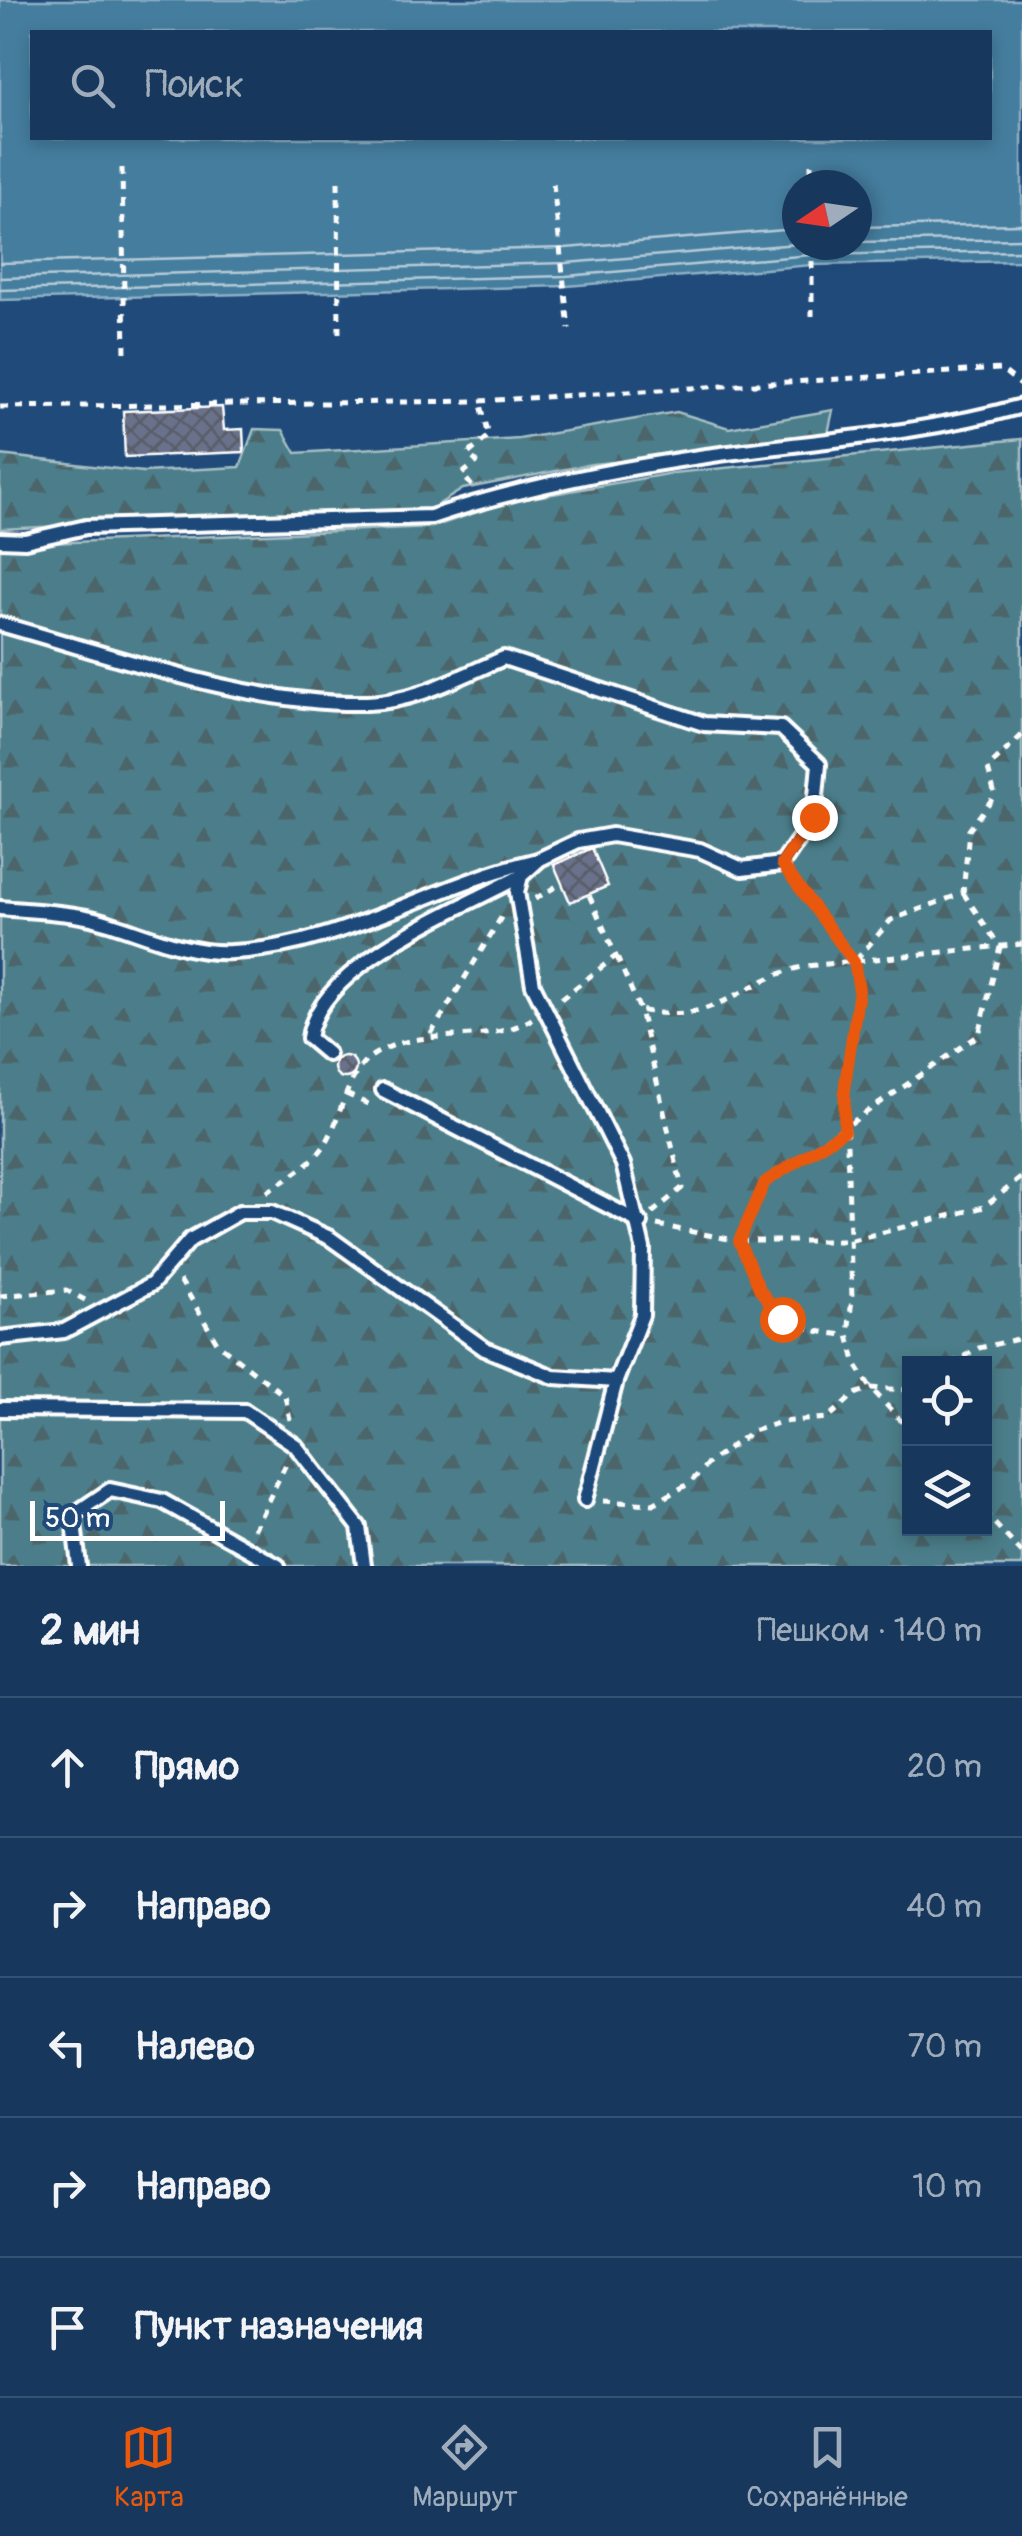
<!DOCTYPE html>
<html lang="ru">
<head>
<meta charset="utf-8">
<style>
	:root { --surface:#17385c; --page:#203f62; --text:#f1f3f6; --muted:#9eacbb; --line:#365272; --accent:#ea580c }
	body { margin:0; font-family:Pangolin,sans-serif; background:var(--page); color:var(--text) }
	.controls { position:absolute; right:30px; bottom:30px; display:grid; overflow:hidden; border-radius:0px; box-shadow:0 5px 15px #0003 }
	.controls button { width:90px; height:90px; display:grid; place-items:center; padding:0; border:0; border-bottom:2px solid var(--line); background:var(--surface); color:var(--text); font:50px sans-serif }
	.compass { position:absolute; left:782px; top:170px; width:90px; height:90px; border-radius:50%; background:var(--surface); box-shadow:0 5px 15px #0003; rotate:257deg }
	.scale { position:absolute; left:30px; bottom:25px; width:195px; box-sizing:border-box; padding-left:10px; border:5px solid #fff; border-top:0; font-size:28px; line-height:35px; white-space:nowrap; color:#fff; -webkit-text-stroke:8px #1f4a7a; paint-order:stroke }
	.stop { position:absolute; width:30px; height:30px; margin:-22px; border:8px solid #ea580c; border-radius:50%; background:#fff }
	.stop.end { background:#ea580c; border-color:#fff; box-shadow:0 2px 10px #0008 }
	.list { margin:0; padding:0; list-style:none }
	h2 { display:flex; justify-content:space-between; align-items:center; height:130px; margin:0; padding:0 40px; font-size:42px }
	h2 small { font-size:32px; font-weight:400; color:var(--muted) }
	.list li { display:grid; grid-template-columns:65px 1fr auto; gap:30px; align-items:center; box-sizing:border-box; height:140px; padding:0 40px; border-top:2px solid var(--line) }
	.list b { display:block; font-size:38px; white-space:nowrap }
	.list em { font-size:32px; font-style:normal; color:var(--muted) }
	.icon { flex:none; width:55px; height:55px; fill:none; stroke:currentColor; stroke-width:2; stroke-linecap:round; stroke-linejoin:round }
	.map { position:relative; flex:none; width:1022px; height:1566px; overflow:hidden }
	.search { position:absolute; background:var(--surface); box-shadow:0 5px 15px #0003; left:30px; right:30px; top:30px; height:110px; display:flex; align-items:center; gap:25px; box-sizing:border-box; padding:0 35px; border-radius:0px; color:var(--muted); font-size:38px }
	.sheet { height:830px; background:var(--surface) }
	nav { display:flex; justify-content:space-around; align-items:center; box-sizing:border-box; height:140px; border-top:2px solid var(--line); background:var(--surface); font-size:28px; color:var(--muted) }
	nav a { display:grid; justify-items:center; gap:5px }
	nav .on { color:var(--accent) }
	.map>svg:first-child { display:block }
</style>
</head>
<body>
<div class="map">
<svg width="1022" height="1566" viewBox="0 0 1022 1566">
	<defs>
		<pattern id="forest-firs" width="22" height="20" patternUnits="userSpaceOnUse" patternTransform="scale(2.5)"><rect width="22" height="20" fill="#4c7e8a"/><path d="M5 1l3.5 6h-7zM16 11l3.5 6h-7z" fill="#4c656b"/></pattern>
		<pattern id="building-cross-hatch" width="8" height="8" patternUnits="userSpaceOnUse" patternTransform="scale(2.5)"><rect width="8" height="8" fill="#69718b"/><path d="M0 0l8 8M0 8l8-8" fill="none" stroke="#595d68"/></pattern>
	</defs>
	<rect width="100%" height="100%" fill="#1f4a7a"/>
	<filter id="ink" filterUnits="userSpaceOnUse"><feTurbulence type="fractalNoise" baseFrequency=".01" numOctaves="2"/><feDisplacementMap in="SourceGraphic" scale="20" xChannelSelector="R" yChannelSelector="G"/><feConvolveMatrix kernelMatrix="1 2 1 2 8 2 1 2 1" color-interpolation-filters="sRGB"/></filter>
	<g filter="url(#ink)">
		<!-- forest -->
		<g fill="url(#forest-firs)" stroke="#a6bec4" stroke-width="2.5" fill-rule="evenodd">
			<path d="M 833,410 L 826,443 L 592,464 L 463,489 L 431,509 L 0,529 L 0,455 L 143,472 L 240,467 L 254,429 L 283,430 L 296,453 L 519,439 L 677,412 L 729,428 Z"/>
			<path d="M 1022,439 L 1022,1566 L 0,1566 L 0,545 L 433,527 L 507,502 L 673,473 ZM 910,1364 L 984,1364 L 984,1528 L 910,1528 Z"/>
		</g>
		<!-- water -->
		<path fill="#457d9e" stroke="#8fb1c5" stroke-width="2.5" fill-rule="evenodd" d="M 0,0 L 1022,0 L 1022,261 L 812,265 L 567,286 L 0,300 ZM 32,32 L 990,32 L 990,138 L 32,138 ZM 797,185 L 857,185 L 857,245 L 797,245 Z"/>
		<g fill="none" stroke-linecap="round" stroke-linejoin="round">
			<!-- shore -->
			<g stroke="#b5cbd8" stroke-width="2.5">
				<path d="M 857,227 L 1022,224"/>
				<path d="M 857,242 L 1022,239"/>
				<path d="M 0,263 L 565,248 L 797,229"/>
				<path d="M 0,278 L 566,263 L 797,244"/>
				<path d="M 0,290 L 566,276 L 811,255 L 1022,251"/>
			</g>
		</g>
		<!-- building -->
		<g fill="url(#building-cross-hatch)" stroke="#fff" stroke-width="2.5">
			<path d="M 222,407 L 224,430 L 243,429 L 244,452 L 125,457 L 123,411 Z"/>
			<path d="M 592,848 L 608,886 L 570,902 L 554,865 Z"/>
			<circle cx="345" cy="1067" r="11"/>
		</g>
		<g fill="none" stroke-linecap="round" stroke-linejoin="round">
			<defs>
				<g id="lane">
					<path d="M 0,540 L 25,541 L 86,527 L 431,517 C 518,488 615,469 706,456 C 812,441 919,435 1022,406"/>
					<path d="M 0,624 C 113,655 248,706 367,703 C 415,702 461,676 504,658 L 704,724 L 781,728 L 819,764 L 814,817 L 782,864 L 742,869 L 700,850 L 612,835 L 578,841 L 540,859 L 521,876 L 517,892 L 533,985 L 623,1164 L 643,1248 L 642,1315 L 616,1381 L 585,1500"/>
					<path d="M 0,908 C 30,911 62,911 91,918 C 137,929 183,955 232,952 C 341,947 433,884 538,860"/>
					<path d="M 328,1054 L 309,1038 C 319,964 458,910 521,876"/>
					<path d="M 383,1090 L 641,1223"/>
					<path d="M 0,1338 L 64,1331 L 152,1284 L 190,1240 L 240,1212 L 272,1212 L 330,1238 L 485,1349 L 554,1377 L 616,1381"/>
					<path d="M 0,1409 L 245,1411 L 295,1445 L 359,1527 L 364,1566"/>
					<path d="M 79,1566 L 73,1515 L 110,1490 L 162,1501 L 278,1566"/>
				</g>
			</defs>
			<!-- lane casing -->
			<use href="#lane" stroke="#fff" stroke-width="20"/>
			<!-- path -->
			<g stroke="#fff" stroke-width="5" stroke-dasharray="8 8" stroke-linecap="butt">
				<path d="M 811,164 L 811,185"/>
				<path d="M 122,168 L 125,356"/>
				<path d="M 338,182 L 339,340"/>
				<path d="M 553,184 L 569,329"/>
				<path d="M 812,245 L 812,316"/>
				<path d="M 0,407 L 480,401 L 1001,369 L 1022,386"/>
				<path d="M 472,486 L 462,474 L 477,462 L 468,454 L 489,436 L 480,401"/>
				<path d="M 792,877 L 853,963 L 859,989 L 845,1084 L 852,1298 L 848,1335 L 856,1365 L 871,1388 L 910,1431"/>
				<path d="M 963,893 L 1000,947 L 979,1035 L 765,1182 L 739,1241 L 848,1241 L 984,1207 L 1022,1177"/>
				<path d="M 535,899 L 562,883"/>
				<path d="M 617,957 L 640,1010"/>
				<path d="M 856,960 L 891,920 L 963,893 L 969,830 L 995,795 L 988,768 L 1022,735"/>
				<path d="M 561,999 L 616,956 L 589,895"/>
				<path d="M 431,1034 L 502,916"/>
				<path d="M 346,1094 L 370,1105"/>
				<path d="M 267,1192 C 285,1180 309,1166 322,1149 C 342,1122 344,1073 375,1054 C 426,1024 482,1048 532,1019"/>
				<path d="M 652,1213 L 682,1188 L 640,1010 C 719,1027 740,979 807,966 L 1022,944"/>
				<path d="M 657,1225 L 739,1241 C 765,1302 777,1331 848,1335"/>
				<path d="M 180,1280 L 218,1344 L 285,1396 L 290,1420"/>
				<path d="M 0,1296 L 66,1290 L 85,1300"/>
				<path d="M 950,1364 L 979,1348 L 1022,1338"/>
				<path d="M 603,1501 L 653,1504 L 690,1483 L 709,1462 L 753,1431 L 781,1422 L 828,1418 L 855,1394 L 871,1388 L 910,1390"/>
				<path d="M 984,1512 L 1022,1553"/>
				<path d="M 254,1530 L 286,1464"/>
			</g>
			<!-- lane -->
			<use href="#lane" stroke="#1f4a7a" stroke-width="12"/>
		</g>
	</g>
	<g fill="none" stroke-linecap="round" stroke-linejoin="round" filter="url(#ink)">
		<!-- route -->
		<path stroke="#ea580c" stroke-width="12" d="M 782,1319 L 760,1290 L 739,1241 L 765,1182 L 844,1131 L 845,1084 L 859,990 L 854,962 L 782,864 L 814,817"/>
	</g>
</svg>
<div class="controls">
<button><svg class="icon" aria-label="locate" viewBox="0 0 24 24"><circle cx="12" cy="12" r="6"/><path d="M12 2v4M12 18v4M2 12h4M18 12h4"/></svg></button>
<button><svg class="icon" aria-label="layers" viewBox="0 0 24 24"><path d="M12 4l9 5-9 5-9-5zM3 14l9 5 9-5"/></svg></button>
</div>
<svg class="compass" viewBox="-18 -18 36 36"><path d="M0-13l5 13h-10z" fill="#e53935"/><path d="M0 13l5-13h-10z" fill="#9eacbb"/></svg>
<div class="scale">50 m</div>
<div class="stop" style="left:782px;top:1319px"></div>
<div class="stop end" style="left:814px;top:817px"></div>
<div class="search"><svg class="icon" aria-label="search" viewBox="0 0 24 24"><circle cx="10" cy="10" r="6"/><path d="M15 15l6 6"/></svg>Поиск</div>
</div>
<section class="sheet">
<h2>2 мин<small>Пешком · 140 m</small></h2>
<ul class="list">
<li><svg class="icon" aria-label="ahead" viewBox="0 0 24 24"><path d="M12 20V5M6 11l6-6 6 6"/></svg><div><b>Прямо</b></div><em>20 m</em></li>
<li><svg class="icon" aria-label="right" viewBox="0 0 24 24"><path d="M7 20v-9h11M14 6l5 5-5 5"/></svg><div><b>Направо</b></div><em>40 m</em></li>
<li><svg class="icon" aria-label="left" viewBox="0 0 24 24"><path d="M17 20v-9H6M10 6l-5 5 5 5"/></svg><div><b>Налево</b></div><em>70 m</em></li>
<li><svg class="icon" aria-label="right" viewBox="0 0 24 24"><path d="M7 20v-9h11M14 6l5 5-5 5"/></svg><div><b>Направо</b></div><em>10 m</em></li>
<li><svg class="icon" aria-label="arrive" viewBox="0 0 24 24"><path d="M6 21V4h12l-3 4 3 4H6"/></svg><div><b>Пункт назначения</b></div></li>
</ul>
</section>
<nav>
<a class="on"><svg class="icon" aria-label="map" viewBox="0 0 24 24"><path d="M3 6l6-2 6 2 6-2v14l-6 2-6-2-6 2zM9 4v14M15 6v14"/></svg>Карта</a>
<a><svg class="icon" aria-label="directions" viewBox="0 0 24 24"><path d="M12 3l9 9-9 9-9-9zM9 14v-3h6M13 9l2 2-2 2"/></svg>Маршрут</a>
<a><svg class="icon" aria-label="saved" viewBox="0 0 24 24"><path d="M7 4h10v16l-5-4-5 4z"/></svg>Сохранённые</a>
</nav>
</body>
</html>
